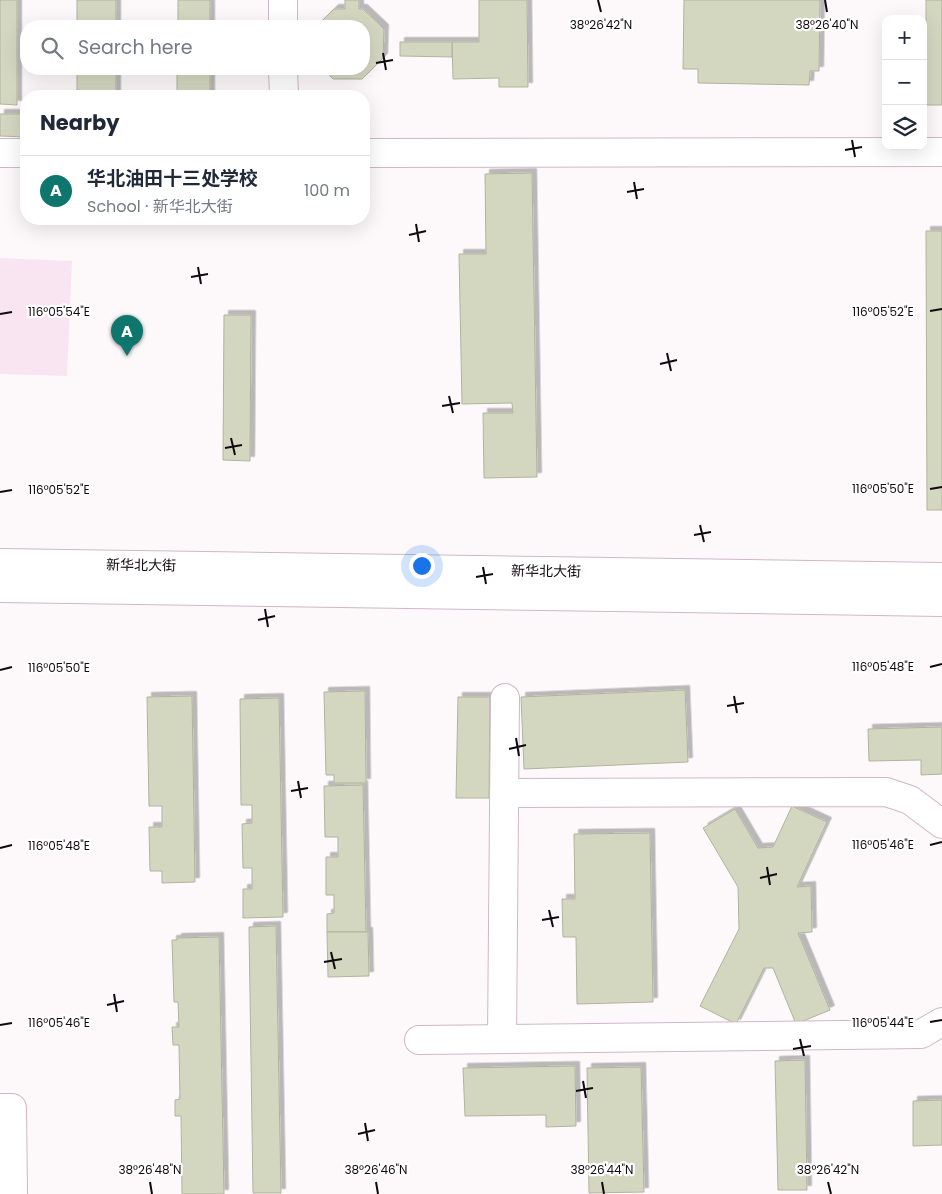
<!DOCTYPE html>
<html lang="en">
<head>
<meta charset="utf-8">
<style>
	:root { --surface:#fff; --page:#f6f6f7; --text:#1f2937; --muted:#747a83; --line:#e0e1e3; --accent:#0f766e }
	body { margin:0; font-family:Poppins,"Noto Sans SC",sans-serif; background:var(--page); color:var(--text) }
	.controls { position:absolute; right:15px; top:15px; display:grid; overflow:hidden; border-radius:10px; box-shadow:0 5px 20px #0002 }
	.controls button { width:45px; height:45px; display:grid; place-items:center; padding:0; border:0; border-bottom:1px solid var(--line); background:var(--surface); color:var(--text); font:25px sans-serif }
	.you { position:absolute; left:421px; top:565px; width:18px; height:18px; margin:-12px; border:4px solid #fff; border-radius:50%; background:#1a73e8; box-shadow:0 0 0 8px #1a73e833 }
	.badge { display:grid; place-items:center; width:32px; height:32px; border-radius:50%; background:var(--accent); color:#fff; font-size:16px; font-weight:700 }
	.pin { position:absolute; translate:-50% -41px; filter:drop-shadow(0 1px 2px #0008) }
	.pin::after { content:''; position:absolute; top:26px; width:18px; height:15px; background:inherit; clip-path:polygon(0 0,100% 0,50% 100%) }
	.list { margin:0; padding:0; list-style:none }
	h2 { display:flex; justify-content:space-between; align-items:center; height:65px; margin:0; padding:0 20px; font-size:21px }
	h2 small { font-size:16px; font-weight:400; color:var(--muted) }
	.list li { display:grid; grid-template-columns:32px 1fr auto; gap:15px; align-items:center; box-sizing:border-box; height:70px; padding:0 20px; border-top:1px solid var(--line) }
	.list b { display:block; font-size:19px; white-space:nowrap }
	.list p { margin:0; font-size:16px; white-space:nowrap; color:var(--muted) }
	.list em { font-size:16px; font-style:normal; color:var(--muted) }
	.icon { flex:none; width:28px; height:28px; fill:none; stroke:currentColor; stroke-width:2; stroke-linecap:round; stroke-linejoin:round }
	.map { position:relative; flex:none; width:942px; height:1194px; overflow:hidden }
	.search { position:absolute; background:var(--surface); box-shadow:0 5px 20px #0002; left:20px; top:20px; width:350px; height:55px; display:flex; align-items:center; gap:12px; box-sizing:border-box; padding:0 18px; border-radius:20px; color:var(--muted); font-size:19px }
	.panel { position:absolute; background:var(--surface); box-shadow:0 5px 20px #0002; left:20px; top:90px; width:350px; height:135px; border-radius:20px }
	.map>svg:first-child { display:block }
</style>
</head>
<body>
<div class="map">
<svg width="942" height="1194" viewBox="0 0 942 1194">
	<defs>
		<filter id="shadow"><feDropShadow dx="4.5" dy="-4.5" stdDeviation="0" flood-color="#0004"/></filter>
	</defs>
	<rect width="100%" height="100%" fill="#fdf9fb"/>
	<!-- green -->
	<path fill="#f9e4f1" d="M 0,258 L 72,261 L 67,376 L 0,374 Z"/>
	<!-- building -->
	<g fill="#d4d7c0" stroke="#b0b39d" filter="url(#shadow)">
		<path d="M 0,0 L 17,0 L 17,105 L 0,104 Z"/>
		<rect x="77" y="0" width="39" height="26"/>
		<rect x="178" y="0" width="32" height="26"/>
		<path d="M 345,0 L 359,0 L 359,9 L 363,9 L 384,29 L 383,58 L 362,79 L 333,79 L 324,69 L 364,69 L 364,26 L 317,26 L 334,9 L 345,9 Z"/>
		<path d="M 479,0 L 527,0 L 528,87 L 499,87 L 499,78 L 453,79 L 452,42 L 479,42 Z"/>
		<path d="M 684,0 L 820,0 L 819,71 L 810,71 L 809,85 L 698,83 L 698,69 L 683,69 Z"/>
		<rect x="926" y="0" width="16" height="105"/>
		<path d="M 400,42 L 452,42 L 452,57 L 400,56 Z"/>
		<rect x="77" y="69" width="39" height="27"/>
		<rect x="177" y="69" width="33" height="27"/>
		<path d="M 0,114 L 26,114 L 26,137 L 0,136 Z"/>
		<path d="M 532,173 L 537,477 L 484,478 L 483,413 L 513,413 L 512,403 L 462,404 L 459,254 L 486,254 L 485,174 Z"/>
		<path d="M 926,231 L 942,231 L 942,510 L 927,510 Z"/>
		<path d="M 224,315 L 251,315 L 250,461 L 223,460 Z"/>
		<path d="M 685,690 L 688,762 L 524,769 L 521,697 Z"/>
		<path d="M 365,691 L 366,783 L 334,783 L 334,775 L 326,775 L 324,692 Z"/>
		<path d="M 192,696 L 195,882 L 162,883 L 162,871 L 150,871 L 149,827 L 162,827 L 162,806 L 149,806 L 147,697 Z"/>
		<path d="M 458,697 L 490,697 L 489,798 L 456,798 Z"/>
		<path d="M 279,698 L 283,917 L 243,918 L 243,889 L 252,889 L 252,868 L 243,868 L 242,824 L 252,823 L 252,805 L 241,805 L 240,699 Z"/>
		<path d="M 942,727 L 942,774 L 921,775 L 921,760 L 869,761 L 868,729 Z"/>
		<path d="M 363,785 L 366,932 L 327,932 L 327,914 L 334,913 L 334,895 L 326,895 L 326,857 L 338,857 L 338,837 L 325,837 L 324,786 Z"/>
		<path d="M 792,806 L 827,822 L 797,887 L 811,886 L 812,932 L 798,933 L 830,1010 L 796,1024 L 773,968 L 764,968 L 736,1024 L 700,1006 L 739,929 L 738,887 L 703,828 L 735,809 L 758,848 L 773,847 Z"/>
		<path d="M 650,833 L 653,1002 L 577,1004 L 576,937 L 563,937 L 562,899 L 575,899 L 574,834 Z"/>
		<path d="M 276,926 L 281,1193 L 253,1193 L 249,927 Z"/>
		<path d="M 327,932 L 368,932 L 369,976 L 328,977 Z"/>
		<path d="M 219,937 L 224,1194 L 182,1194 L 181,1116 L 175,1116 L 175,1100 L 180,1099 L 179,1045 L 173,1045 L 172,1027 L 179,1027 L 178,1002 L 174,1002 L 172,940 L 177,940 L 177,938 Z"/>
		<path d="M 805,1060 L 807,1190 L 778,1190 L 775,1061 Z"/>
		<path d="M 575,1066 L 576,1126 L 546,1127 L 546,1115 L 465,1116 L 463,1068 Z"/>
		<path d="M 641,1067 L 644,1192 L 589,1193 L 587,1068 Z"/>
		<path d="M 942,1100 L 942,1145 L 913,1146 L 913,1101 Z"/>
	</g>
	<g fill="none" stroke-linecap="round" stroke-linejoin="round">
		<defs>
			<g id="minor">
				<path d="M 283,0 L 283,26"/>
				<path d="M 283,69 L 284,96"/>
				<path d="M 0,153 L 26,153"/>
				<path d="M 364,153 L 942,152"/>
				<path d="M 504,793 L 886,792 L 910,800 L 942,824"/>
				<path d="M 502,1039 L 505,698"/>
				<path d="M 419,1040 L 921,1034 L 942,1022"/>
				<path d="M 0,1108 L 12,1108 L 13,1194"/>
			</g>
			<g id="major">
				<path d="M 0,563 L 942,577"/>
				<path d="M 0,588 L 942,602"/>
			</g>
		</defs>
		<!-- minor casing -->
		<use href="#minor" stroke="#ceb8c6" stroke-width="30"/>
		<!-- major casing -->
		<use href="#major" stroke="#ceb8c6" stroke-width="30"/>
		<!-- minor -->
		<use href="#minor" stroke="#fff" stroke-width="28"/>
		<!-- major -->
		<use href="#major" stroke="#fff" stroke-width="28"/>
	</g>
	<!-- ticks -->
	<path fill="none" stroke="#10090e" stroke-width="2" d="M 598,0 L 601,12M 825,0 L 827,12M 383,53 L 386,70M 376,63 L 393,60M 852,140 L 855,157M 845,150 L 862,147M 634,182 L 637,199M 627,192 L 644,189M 416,224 L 419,242M 409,235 L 426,231M 198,267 L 201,284M 191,277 L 208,274M 930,311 L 942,309M 0,314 L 12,312M 667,353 L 671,371M 660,364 L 677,360M 449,396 L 453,413M 442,406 L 460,403M 231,438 L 235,455M 225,448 L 242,445M 930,489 L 942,487M 0,492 L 12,490M 700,525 L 704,542M 694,535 L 711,532M 483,567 L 486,584M 476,577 L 493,574M 265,609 L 268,627M 258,620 L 275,616M 930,667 L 942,664M 0,670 L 12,667M 734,696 L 737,713M 727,706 L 744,703M 516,738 L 519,756M 509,749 L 526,745M 298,781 L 301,798M 291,791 L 308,788M 930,845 L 942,842M 0,848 L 12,845M 767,867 L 770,885M 760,878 L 777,874M 549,910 L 553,927M 542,920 L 559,917M 331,952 L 335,969M 324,962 L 342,959M 114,994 L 117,1012M 107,1005 L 124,1001M 930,1022 L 942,1020M 0,1025 L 12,1023M 800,1039 L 804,1056M 793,1049 L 811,1046M 583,1081 L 586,1098M 576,1091 L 593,1088M 365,1123 L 368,1141M 358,1134 L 375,1130M 150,1182 L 152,1194M 376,1182 L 378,1194M 602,1182 L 604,1194M 828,1182 L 831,1194"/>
	<g text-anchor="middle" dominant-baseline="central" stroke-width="4.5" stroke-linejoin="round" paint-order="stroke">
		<!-- street labels -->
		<g font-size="14" fill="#10090e" stroke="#fff">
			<text transform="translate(141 565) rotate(1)">新华北大街</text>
			<text transform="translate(546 571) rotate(1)">新华北大街</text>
		</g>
	</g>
	<g font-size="12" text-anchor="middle" fill="#10090e" stroke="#fff" stroke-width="4.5" stroke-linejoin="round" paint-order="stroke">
		<text x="601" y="29">38°26'42"N</text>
		<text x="827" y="29">38°26'40"N</text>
		<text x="883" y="316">116°05'52"E</text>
		<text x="59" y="316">116°05'54"E</text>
		<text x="883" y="493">116°05'50"E</text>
		<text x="59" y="494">116°05'52"E</text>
		<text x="883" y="671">116°05'48"E</text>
		<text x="59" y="672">116°05'50"E</text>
		<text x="883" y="849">116°05'46"E</text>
		<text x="59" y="850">116°05'48"E</text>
		<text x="883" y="1027">116°05'44"E</text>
		<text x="59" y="1027">116°05'46"E</text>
		<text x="150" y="1174">38°26'48"N</text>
		<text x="376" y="1174">38°26'46"N</text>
		<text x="602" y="1174">38°26'44"N</text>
		<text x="828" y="1174">38°26'42"N</text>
	</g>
</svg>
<div class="controls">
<button>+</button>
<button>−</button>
<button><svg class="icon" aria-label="layers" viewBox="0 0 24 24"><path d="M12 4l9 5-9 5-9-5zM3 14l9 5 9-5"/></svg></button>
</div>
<div class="you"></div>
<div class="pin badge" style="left:127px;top:356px">A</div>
<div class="search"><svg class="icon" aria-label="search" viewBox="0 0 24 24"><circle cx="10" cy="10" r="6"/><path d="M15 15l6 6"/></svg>Search here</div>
<section class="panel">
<h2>Nearby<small></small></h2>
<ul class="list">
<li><span class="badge">A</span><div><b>华北油田十三处学校</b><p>School · 新华北大街</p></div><em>100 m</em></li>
</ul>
</section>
</div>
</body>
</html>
